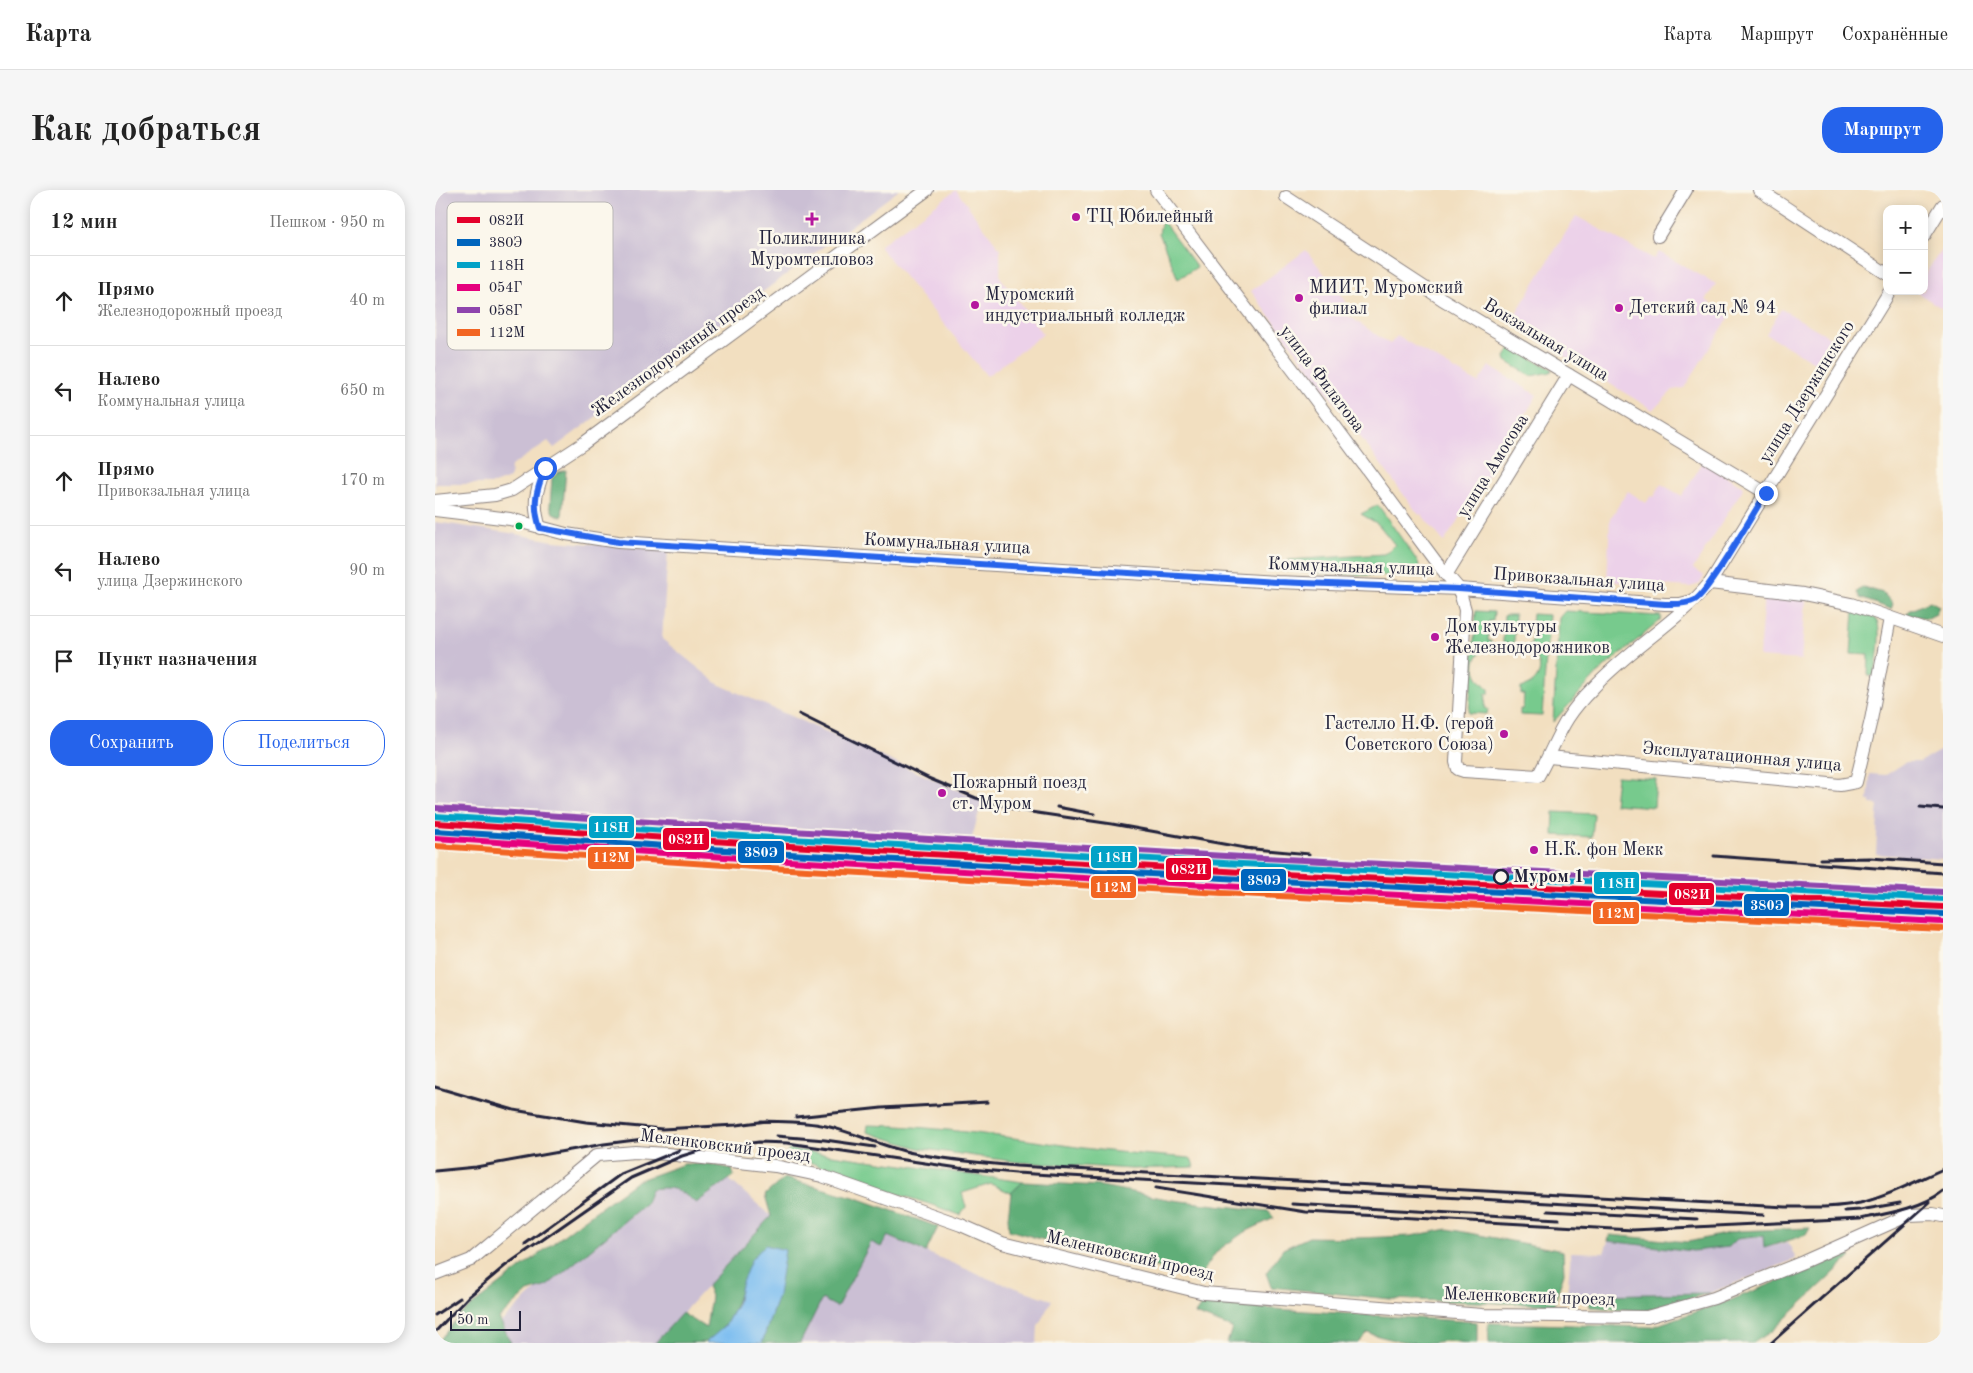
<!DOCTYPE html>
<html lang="ru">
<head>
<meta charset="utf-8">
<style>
	:root { --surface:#fff; --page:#f6f6f6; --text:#222; --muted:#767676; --line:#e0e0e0; --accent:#2563eb }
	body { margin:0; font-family:"Old Standard TT",serif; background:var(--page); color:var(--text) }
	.controls { position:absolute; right:15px; top:15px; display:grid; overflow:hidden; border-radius:10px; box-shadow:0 2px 12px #0003 }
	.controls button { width:45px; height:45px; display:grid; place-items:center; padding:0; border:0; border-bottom:1px solid var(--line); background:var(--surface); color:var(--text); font:25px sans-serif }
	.scale { position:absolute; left:15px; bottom:12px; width:71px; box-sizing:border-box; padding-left:5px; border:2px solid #22223b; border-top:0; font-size:14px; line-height:18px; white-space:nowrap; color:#22223b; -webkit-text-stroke:4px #fbf7ec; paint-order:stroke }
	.stop { position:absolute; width:15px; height:15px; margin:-11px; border:4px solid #2563eb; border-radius:50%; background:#fff }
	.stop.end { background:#2563eb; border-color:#fff; box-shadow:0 1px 5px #0008 }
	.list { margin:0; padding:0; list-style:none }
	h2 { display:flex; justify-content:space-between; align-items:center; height:65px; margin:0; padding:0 20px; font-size:21px }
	h2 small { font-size:16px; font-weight:400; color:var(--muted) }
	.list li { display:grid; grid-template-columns:32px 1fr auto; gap:15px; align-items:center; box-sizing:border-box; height:90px; padding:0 20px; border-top:1px solid var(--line) }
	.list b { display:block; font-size:19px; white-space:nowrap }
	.list p { margin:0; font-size:16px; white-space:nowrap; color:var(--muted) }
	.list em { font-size:16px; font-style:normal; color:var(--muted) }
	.actions { display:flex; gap:10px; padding:15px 20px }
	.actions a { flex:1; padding:11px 0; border:1px solid var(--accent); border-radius:20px; text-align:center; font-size:18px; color:var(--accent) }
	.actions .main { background:var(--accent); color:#fff }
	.icon { flex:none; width:28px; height:28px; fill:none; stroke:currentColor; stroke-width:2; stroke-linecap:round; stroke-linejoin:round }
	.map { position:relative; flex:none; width:1508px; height:1153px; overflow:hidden; border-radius:20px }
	header { display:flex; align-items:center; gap:30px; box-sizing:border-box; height:70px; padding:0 25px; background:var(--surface); border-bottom:1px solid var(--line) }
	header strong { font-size:24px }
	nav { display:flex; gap:28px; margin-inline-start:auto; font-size:18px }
	.intro { display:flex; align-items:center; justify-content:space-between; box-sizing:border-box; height:120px; padding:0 30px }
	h1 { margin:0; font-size:35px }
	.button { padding:12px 22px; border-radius:20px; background:var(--accent); color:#fff; font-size:18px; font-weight:700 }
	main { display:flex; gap:30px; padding:0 30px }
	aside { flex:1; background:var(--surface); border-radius:20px; box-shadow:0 2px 12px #0003 }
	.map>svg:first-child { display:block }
</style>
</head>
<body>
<header>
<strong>Карта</strong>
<nav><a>Карта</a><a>Маршрут</a><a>Сохранённые</a></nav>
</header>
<div class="intro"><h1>Как добраться</h1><a class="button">Маршрут</a></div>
<main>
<aside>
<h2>12 мин<small>Пешком · 950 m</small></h2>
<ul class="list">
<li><svg class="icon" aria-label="ahead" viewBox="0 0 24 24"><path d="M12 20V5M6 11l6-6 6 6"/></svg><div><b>Прямо</b><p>Железнодорожный проезд</p></div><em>40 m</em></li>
<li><svg class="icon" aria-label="left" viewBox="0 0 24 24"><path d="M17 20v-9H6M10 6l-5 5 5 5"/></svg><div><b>Налево</b><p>Коммунальная улица</p></div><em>650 m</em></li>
<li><svg class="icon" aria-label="ahead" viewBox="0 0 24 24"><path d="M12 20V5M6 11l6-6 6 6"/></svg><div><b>Прямо</b><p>Привокзальная улица</p></div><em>170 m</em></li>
<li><svg class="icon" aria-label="left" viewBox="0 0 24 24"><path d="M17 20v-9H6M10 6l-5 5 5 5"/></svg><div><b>Налево</b><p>улица Дзержинского</p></div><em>90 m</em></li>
<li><svg class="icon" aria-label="arrive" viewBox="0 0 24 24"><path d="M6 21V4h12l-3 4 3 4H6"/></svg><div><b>Пункт назначения</b></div></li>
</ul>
<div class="actions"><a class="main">Сохранить</a><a>Поделиться</a></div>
</aside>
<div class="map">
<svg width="1508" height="1153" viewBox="0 0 1508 1153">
	<rect width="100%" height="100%" fill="#fbf7ec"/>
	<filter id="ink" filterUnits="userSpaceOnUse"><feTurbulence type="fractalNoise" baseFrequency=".02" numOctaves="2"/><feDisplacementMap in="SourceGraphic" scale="10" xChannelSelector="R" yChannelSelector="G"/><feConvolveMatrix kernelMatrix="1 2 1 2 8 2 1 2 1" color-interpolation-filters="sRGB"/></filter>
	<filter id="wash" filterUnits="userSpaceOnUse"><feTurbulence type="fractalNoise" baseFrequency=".0096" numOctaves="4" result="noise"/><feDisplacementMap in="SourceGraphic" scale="20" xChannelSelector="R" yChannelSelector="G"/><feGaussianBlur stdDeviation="1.12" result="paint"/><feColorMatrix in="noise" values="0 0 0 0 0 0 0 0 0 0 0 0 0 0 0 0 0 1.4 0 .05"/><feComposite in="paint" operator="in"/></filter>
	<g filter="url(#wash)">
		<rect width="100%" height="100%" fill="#f2dfc0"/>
		<!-- built -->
		<g fill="#ecd1e9">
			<path d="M 521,0 L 565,59 L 565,87 L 608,144 L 552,186 L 444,56 Z"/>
			<path d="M 1141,26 L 1219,69 L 1224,62 L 1281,94 L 1271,110 L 1295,126 L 1249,198 L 1238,200 L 1218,220 L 1075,133 Z"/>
			<path d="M 1508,57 L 1508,119 L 1480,101 L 1489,101 L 1489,86 Z"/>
			<path d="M 871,60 L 913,115 L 908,122 L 955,154 L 962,146 L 1043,193 L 1054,176 L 1102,205 L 1063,270 L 1009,352 L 986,324 L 984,325 L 816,101 Z"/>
			<path d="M 1346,119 L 1402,151 L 1386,176 L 1331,144 Z"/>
			<path d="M 1268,272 L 1309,297 L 1258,379 L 1269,386 L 1265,394 L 1255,397 L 1172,391 L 1175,329 L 1193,301 L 1211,313 L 1216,306 L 1219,307 L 1226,294 L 1247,306 Z"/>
			<path d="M 1329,405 L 1371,410 L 1366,470 L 1324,467 Z"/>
		</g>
		<!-- industrial -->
		<g fill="#cbbfd4">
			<path d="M 0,0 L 464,0 L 119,258 L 113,251 L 76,276 L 75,288 L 59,294 L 1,294 L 0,299 Z"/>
			<path d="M 0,332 L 75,343 L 118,351 L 233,360 L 227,449 L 283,494 L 547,611 L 537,648 L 0,621 Z"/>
			<path d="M 1508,559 L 1508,669 L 1441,664 L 1443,625 L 1442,625 L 1443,615 L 1436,614 L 1436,611 L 1433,611 L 1435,584 L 1451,585 L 1471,572 L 1485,572 Z"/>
			<path d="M 280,977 L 336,1026 L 220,1153 L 43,1153 L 217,995 Z"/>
			<path d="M 453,1046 L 557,1090 L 617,1110 L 603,1136 L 602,1153 L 365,1153 L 387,1109 L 402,1117 L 436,1052 Z"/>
			<path d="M 1328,1046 L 1329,1058 L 1353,1052 L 1361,1069 L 1275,1103 L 1132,1105 L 1136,1062 L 1169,1063 L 1173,1051 L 1258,1061 L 1302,1049 Z"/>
		</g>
		<!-- green -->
		<g fill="#77ca8d" stroke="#4c7664">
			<path d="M 727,30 L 762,77 L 743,89 L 724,43 Z"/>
			<path d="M 1076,158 L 1117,179 L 1116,182 L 1096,186 L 1071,171 L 1070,167 Z"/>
			<path d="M 943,315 L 983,372 L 986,382 L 979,386 L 945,386 L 852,381 L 853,370 L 949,364 L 960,355 L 943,334 L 926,324 Z"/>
			<path d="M 1041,421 L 1059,422 L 1058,431 L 1054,431 L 1053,451 L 1056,451 L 1056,456 C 1033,466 1036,485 1054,499 L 1054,504 L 1051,504 L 1050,518 L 1053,519 L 1052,524 L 1034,523 Z"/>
			<path d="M 1130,421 L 1226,426 L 1226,430 L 1164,482 L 1118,532 L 1124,428 Z"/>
			<path d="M 1419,421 C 1426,424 1437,425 1441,430 C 1448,439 1441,475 1440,486 L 1433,486 L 1434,465 L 1416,464 Z"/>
			<path d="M 1097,424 L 1114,425 L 1107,526 L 1085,525 L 1085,519 L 1088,519 L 1089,504 L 1086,504 L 1086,498 C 1106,493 1112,473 1094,461 L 1094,455 L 1096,455 L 1098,434 L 1096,434 Z"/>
			<path d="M 1069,425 L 1080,425 L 1079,453 L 1068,453 Z"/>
			<path d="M 1182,586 L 1221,589 L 1219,617 L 1179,614 Z"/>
			<path d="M 1119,622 L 1159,624 L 1157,647 L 1118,645 Z"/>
			<path d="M 433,935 C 505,936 577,948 649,958 C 684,963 720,965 755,968 L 760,977 L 697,979 L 582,972 L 483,958 L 432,942 Z"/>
			<path d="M 354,959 L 588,992 L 576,1003 L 556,994 L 527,1003 L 531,1017 L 525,1025 C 492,1012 457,1003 423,991 C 399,983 376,971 351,964 Z"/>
		</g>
		<!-- forest -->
		<g fill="#61ae78" stroke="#42685a">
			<path d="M 131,280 L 127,327 L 118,323 L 115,315 L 117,288 L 124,282 Z"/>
			<path d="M 1428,397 L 1448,403 L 1458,414 L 1456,419 L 1425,408 L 1422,402 Z"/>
			<path d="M 1495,411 L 1504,416 L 1501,424 L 1493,428 L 1471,425 L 1474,421 Z"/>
			<path d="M 249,974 L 275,974 L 297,979 L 299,986 L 261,1013 C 243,999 239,996 216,999 L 211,1013 L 112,1096 L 93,1102 L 64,1128 L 76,1153 L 2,1153 L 26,1124 L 147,1031 L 202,991 Z"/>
			<path d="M 349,988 L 419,1007 L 503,1037 L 491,1062 L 453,1046 L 446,1057 L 436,1052 L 402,1117 L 387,1109 L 365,1153 L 327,1153 L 343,1105 L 306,1095 C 301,1118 292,1141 270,1152 C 265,1153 229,1153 220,1153 L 247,1123 L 271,1138 L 276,1106 L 272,1096 L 336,1026 L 330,1005 Z"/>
			<path d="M 588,992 L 666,996 L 737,1010 L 833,1021 L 839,1028 L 808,1043 L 782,1061 L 765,1086 L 659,1064 L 574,1040 L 573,1027 L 576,1003 Z"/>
			<path d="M 1375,1038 L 1371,1045 L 1329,1058 L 1328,1046 L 1302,1049 L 1294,1057 L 1258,1061 L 1173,1051 L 1175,1045 L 1253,1052 L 1303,1041 Z"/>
			<path d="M 1013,1039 L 1128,1061 L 1129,1083 L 1119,1115 L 955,1109 L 836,1097 L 831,1083 L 848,1059 L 874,1047 L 921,1048 L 976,1046 Z"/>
			<path d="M 1411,1064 L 1416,1067 L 1337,1141 L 1318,1153 L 1054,1153 L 1053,1133 L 1216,1137 L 1296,1110 Z"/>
			<path d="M 1275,1103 L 1209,1121 L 1155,1117 L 1154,1105 Z"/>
			<path d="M 770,1110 L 809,1117 L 1042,1132 L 1042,1153 C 1032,1153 1024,1152 1014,1151 C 1011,1150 998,1153 991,1153 C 971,1153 952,1149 933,1143 L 923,1153 L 792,1153 L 797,1138 L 760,1124 Z"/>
		</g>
		<!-- water -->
		<path fill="#7bbdf0" stroke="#4e7096" d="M 330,1055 L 350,1060 L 343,1105 L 327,1153 L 270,1153 L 290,1136 L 302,1114 L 306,1095 L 316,1070 Z"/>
	</g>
	<g filter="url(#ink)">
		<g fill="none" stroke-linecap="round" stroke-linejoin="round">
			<defs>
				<g id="minor">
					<path d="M 721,0 L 865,189 L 1001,372 L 1024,399 L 1030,420 L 1021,572 L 1023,579 L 1029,581 L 1103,586 C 1114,567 1122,545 1133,528 C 1140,517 1149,507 1158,498 C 1194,459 1241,433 1275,393 L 1455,101"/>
					<path d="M 1324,0 L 1452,84"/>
					<path d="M 851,7 L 1007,109 L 1331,303"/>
					<path d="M 1223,46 L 1251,0"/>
					<path d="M 1489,46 L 1508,15"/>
					<path d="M 0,311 L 60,305 L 77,300 L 149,253 L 492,0"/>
					<path d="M 0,320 L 75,329 L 131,344 L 183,352 L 842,392 L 1024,399 L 1230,414 L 1245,414 L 1257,411"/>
					<path d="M 105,338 C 97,313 101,302 110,277"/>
					<path d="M 1011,385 L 1134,185"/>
					<path d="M 1275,393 L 1368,404 L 1416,414 L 1508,446"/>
					<path d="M 1114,567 L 1405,595 L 1421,592 L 1436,530 L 1455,428"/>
					<path d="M 0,1084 L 36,1070 L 162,965 L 200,962 L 232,964 L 340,976 L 387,986 L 526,1035 L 567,1053 L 769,1103 L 1047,1125 L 1212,1127 L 1279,1108 L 1368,1072 L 1474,1025 L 1498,1024 L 1508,1026"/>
				</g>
			</defs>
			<!-- minor casing -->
			<use href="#minor" stroke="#8a807e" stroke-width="14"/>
			<!-- minor -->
			<use href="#minor" stroke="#fff" stroke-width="12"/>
			<!-- rail -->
			<g stroke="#22223b" stroke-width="3">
				<path d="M 364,524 L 493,588 L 541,608 L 582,620 L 677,634 L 816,659"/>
				<path d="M 622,617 L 659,624"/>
				<path d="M 1485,617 L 1508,619"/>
				<path d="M 809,658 L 874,664"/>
				<path d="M 1279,666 L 1508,683"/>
				<path d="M 1386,669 L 1435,668 L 1508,673"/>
				<path d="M 0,897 L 79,920 L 151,932 L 227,939 L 301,935 L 332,931"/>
				<path d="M 361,927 L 447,918 L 553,912"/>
				<path d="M 326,931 C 348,932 370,931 391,936 C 421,943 448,957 478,963 C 512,970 547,973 581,976 L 1351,1017 C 1375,1017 1401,1018 1425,1013 C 1454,1006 1481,991 1508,979"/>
				<path d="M 341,946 L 390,950 L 440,957"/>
				<path d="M 0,981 L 41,977 L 169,954 L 240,945"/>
				<path d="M 721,998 L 871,1022 L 1198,1040 L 1425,1029 C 1450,1024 1488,1018 1508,1001"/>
				<path d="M 857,1014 L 1124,1029"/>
				<path d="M 1113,1021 L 1262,1029"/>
				<path d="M 1410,1021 L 1425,1020 L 1465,1013"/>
				<path d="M 90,1054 L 186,984 L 245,960"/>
				<path d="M 0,1125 L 25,1108"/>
				<path d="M 0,1142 L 33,1107 L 70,1076 L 196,988 L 247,966 L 270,959 L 324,952 L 353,953 L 524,978 L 581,983 L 1328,1025"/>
				<path d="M 1336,1153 L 1495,1012"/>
			</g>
			<defs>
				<path id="rail-1" d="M 0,633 L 338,655 L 807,682 L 1508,717"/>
				<path id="rail-2" d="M 0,641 L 337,663 L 806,689 L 1508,724"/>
				<path id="rail-3" d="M 0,626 L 338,648 L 807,674 L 1508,709"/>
				<path id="rail-4" d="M 0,648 L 337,670 L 806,697 L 1507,732"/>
				<path id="rail-5" d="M 1,618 L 339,640 L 808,667 L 1508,702"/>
				<path id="rail-6" d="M 0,656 L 336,678 L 805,704 L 1507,739"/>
			</defs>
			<!-- rail-1 casing -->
			<use href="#rail-1" stroke="#fbf7ec" stroke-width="10"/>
			<!-- rail-2 casing -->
			<use href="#rail-2" stroke="#fbf7ec" stroke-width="10"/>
			<!-- rail-3 casing -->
			<use href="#rail-3" stroke="#fbf7ec" stroke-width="10"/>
			<!-- rail-4 casing -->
			<use href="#rail-4" stroke="#fbf7ec" stroke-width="10"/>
			<!-- rail-5 casing -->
			<use href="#rail-5" stroke="#fbf7ec" stroke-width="10"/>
			<!-- rail-6 casing -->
			<use href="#rail-6" stroke="#fbf7ec" stroke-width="10"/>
			<!-- rail-1 -->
			<use href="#rail-1" stroke="#e4002b" stroke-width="6"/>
			<!-- rail-2 -->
			<use href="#rail-2" stroke="#0065bd" stroke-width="6"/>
			<!-- rail-3 -->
			<use href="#rail-3" stroke="#02a2c7" stroke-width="6"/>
			<!-- rail-4 -->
			<use href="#rail-4" stroke="#e5007d" stroke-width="6"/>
			<!-- rail-5 -->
			<use href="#rail-5" stroke="#8e44ad" stroke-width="6"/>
			<!-- rail-6 -->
			<use href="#rail-6" stroke="#f26522" stroke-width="6"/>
		</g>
	</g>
	<g fill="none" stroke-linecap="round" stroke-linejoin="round" filter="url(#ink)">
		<!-- route -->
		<path stroke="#2563eb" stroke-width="6" d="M 110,278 C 101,302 97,313 105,338 L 183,352 L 842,392 L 1024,399 L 1230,414 C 1239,414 1251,415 1260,410 C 1274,402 1319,322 1331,303"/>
	</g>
	<!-- markers -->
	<g fill="#b5179e" stroke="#fbf7ec" stroke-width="2">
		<circle cx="641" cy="27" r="5"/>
		<path d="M374.5 21.5h5v5h5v5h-5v5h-5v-5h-5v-5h5z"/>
		<circle cx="864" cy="108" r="5"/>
		<circle cx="540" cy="115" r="5"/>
		<circle cx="1184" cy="118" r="5"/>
		<circle cx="1000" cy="447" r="5"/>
		<circle cx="1069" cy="544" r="5"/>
		<circle cx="507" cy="603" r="5"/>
		<circle cx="1099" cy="660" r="5"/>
	</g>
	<circle fill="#00a651" stroke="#fbf7ec" stroke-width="2" cx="84" cy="336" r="4.5"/>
	<circle fill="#fbf7ec" stroke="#22223b" stroke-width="2.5" cx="1066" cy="687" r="7"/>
	<g text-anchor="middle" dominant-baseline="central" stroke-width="5" stroke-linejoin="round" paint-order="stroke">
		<!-- poi labels -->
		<g font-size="18" fill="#22223b" stroke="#fbf7ec" text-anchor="start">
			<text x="651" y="27">ТЦ Юбилейный</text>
			<text x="377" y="49" text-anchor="middle">Поликлиника<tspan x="377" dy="21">Муромтепловоз</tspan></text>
			<text x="874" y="98">МИИТ, Муромский<tspan x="874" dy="21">филиал</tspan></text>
			<text x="550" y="105">Муромский<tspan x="550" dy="21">индустриальный колледж</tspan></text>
			<text x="1194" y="118">Детский сад № 94</text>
			<text x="1010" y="437">Дом культуры<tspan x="1010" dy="21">Железнодорожников</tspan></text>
			<text x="1059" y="534" text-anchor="end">Гастелло Н.Ф. (герой<tspan x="1059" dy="21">Советского Союза)</tspan></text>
			<text x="517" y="593">Пожарный поезд<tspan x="517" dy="21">ст. Муром</tspan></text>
			<text x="1109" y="660">Н.К. фон Мекк</text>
		</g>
		<!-- street labels -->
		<g font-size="18" fill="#22223b" stroke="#fbf7ec">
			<text transform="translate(1111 150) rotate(31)">Вокзальная улица</text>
			<text transform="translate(243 162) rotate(-36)">Железнодорожный проезд</text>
			<text transform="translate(887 189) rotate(53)">улица Филатова</text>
			<text transform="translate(1372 202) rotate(-58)">улица Дзержинского</text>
			<text transform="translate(1058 276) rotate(-58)">улица Амосова</text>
			<text transform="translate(512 354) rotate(3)">Коммунальная улица</text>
			<text transform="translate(916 377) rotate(2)">Коммунальная улица</text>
			<text transform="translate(1144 390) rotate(4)">Привокзальная улица</text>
			<text transform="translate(1307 567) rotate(5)">Эксплуатационная улица</text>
			<text transform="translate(290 956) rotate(7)">Меленковский проезд</text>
			<text transform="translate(695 1066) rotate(13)">Меленковский проезд</text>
			<text transform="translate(1094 1107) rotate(2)">Меленковский проезд</text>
		</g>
		<!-- stop labels -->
		<g font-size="18" font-weight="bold" fill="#22223b" stroke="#fbf7ec" text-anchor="start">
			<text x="1078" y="687">Муром 1</text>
		</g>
	</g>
	<!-- legend -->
	<rect x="12" y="12" width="166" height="148" rx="8" fill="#fbf7ec" stroke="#bab7b7" stroke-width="1"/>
	<rect x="22" y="27" width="23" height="6" fill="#e4002b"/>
	<rect x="22" y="49" width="23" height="7" fill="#0065bd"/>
	<rect x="22" y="72" width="23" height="6" fill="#02a2c7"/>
	<rect x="22" y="94" width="23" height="7" fill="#e5007d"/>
	<rect x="22" y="117" width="23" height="6" fill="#8e44ad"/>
	<rect x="22" y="139" width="23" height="7" fill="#f26522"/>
	<g font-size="14" fill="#22223b">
		<text x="54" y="35">082И</text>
		<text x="54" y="57">380Э</text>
		<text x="54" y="80">118Н</text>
		<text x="54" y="102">054Г</text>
		<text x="54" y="125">058Г</text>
		<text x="54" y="147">112М</text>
	</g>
	<g stroke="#fbf7ec" stroke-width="2">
		<rect x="153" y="625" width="47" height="24" rx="5" fill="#02a2c7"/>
		<rect x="227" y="637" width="48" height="24" rx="5" fill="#e4002b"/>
		<rect x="302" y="650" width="48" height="24" rx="5" fill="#0065bd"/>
		<rect x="655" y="655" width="48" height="24" rx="5" fill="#02a2c7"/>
		<rect x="152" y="656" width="48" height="24" rx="5" fill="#f26522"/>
		<rect x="730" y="667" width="47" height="24" rx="5" fill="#e4002b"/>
		<rect x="805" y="678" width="47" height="24" rx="5" fill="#0065bd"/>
		<rect x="1158" y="681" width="47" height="24" rx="5" fill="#02a2c7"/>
		<rect x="655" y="685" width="47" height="24" rx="5" fill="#f26522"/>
		<rect x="1233" y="692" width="47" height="24" rx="5" fill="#e4002b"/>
		<rect x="1308" y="703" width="47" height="24" rx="5" fill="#0065bd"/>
		<rect x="1157" y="711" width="48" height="24" rx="5" fill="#f26522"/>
	</g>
	<g font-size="14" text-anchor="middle" font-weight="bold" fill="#fff">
		<text x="176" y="642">118Н</text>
		<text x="251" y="654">082И</text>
		<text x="326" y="667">380Э</text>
		<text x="679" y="672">118Н</text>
		<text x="176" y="672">112М</text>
		<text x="754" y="684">082И</text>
		<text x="829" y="695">380Э</text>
		<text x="1182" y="698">118Н</text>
		<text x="678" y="702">112М</text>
		<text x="1257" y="709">082И</text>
		<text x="1332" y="720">380Э</text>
		<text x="1181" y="728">112М</text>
	</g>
</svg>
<div class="controls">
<button>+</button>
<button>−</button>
</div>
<div class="scale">50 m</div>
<div class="stop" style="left:110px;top:278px"></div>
<div class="stop end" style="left:1331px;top:303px"></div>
</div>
</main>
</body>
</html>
